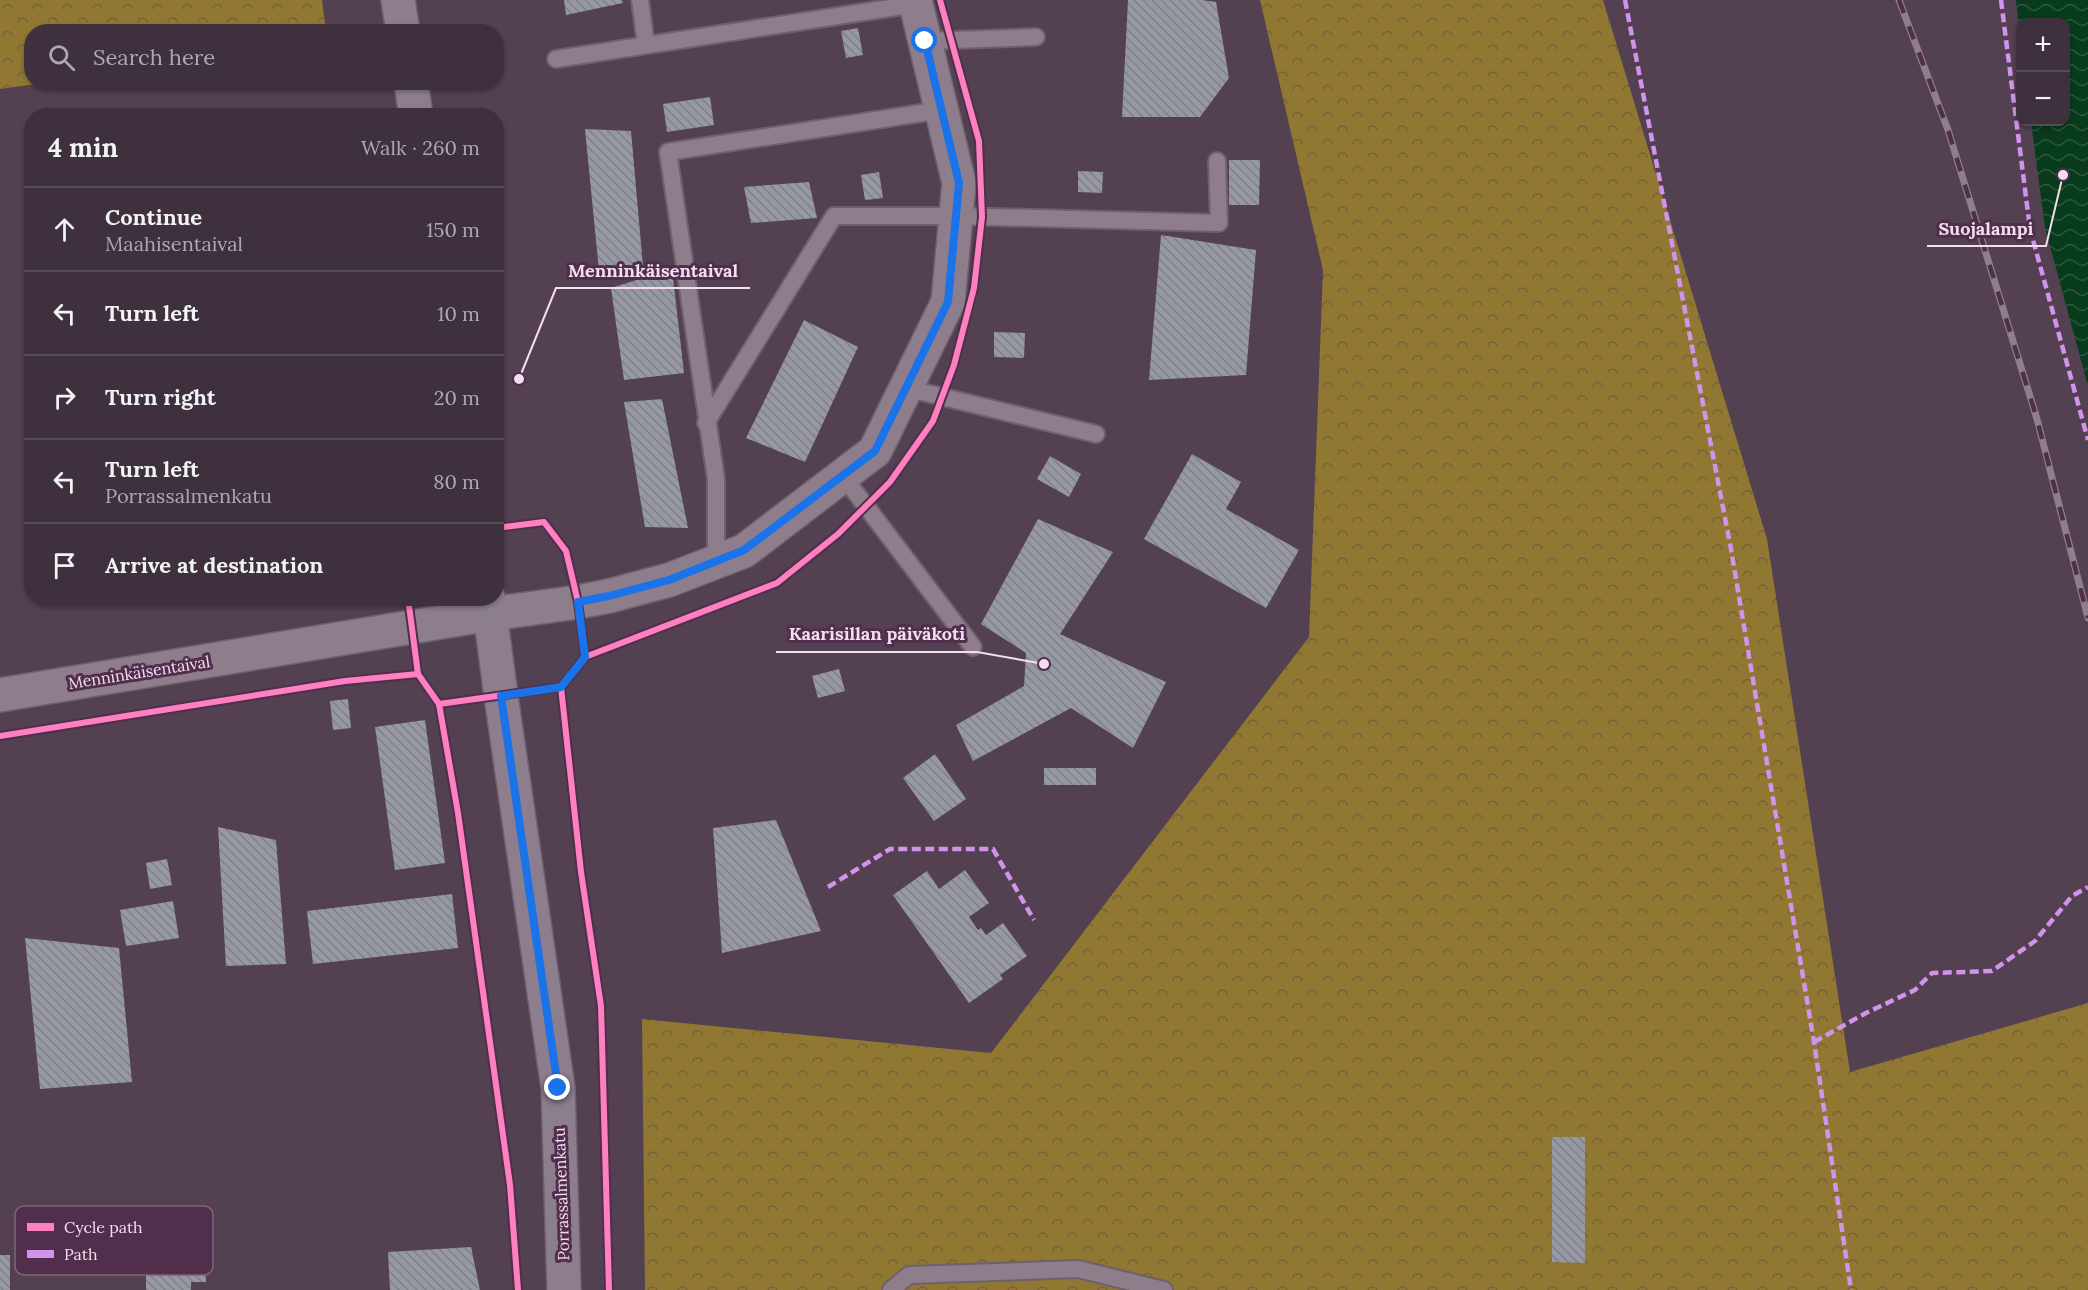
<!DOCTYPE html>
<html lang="en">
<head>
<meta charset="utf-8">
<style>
	:root { --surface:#3e303d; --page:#453844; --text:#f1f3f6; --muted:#ada9b0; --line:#574b57 }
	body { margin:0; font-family:Lora,serif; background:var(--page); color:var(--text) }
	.controls { position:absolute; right:18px; top:18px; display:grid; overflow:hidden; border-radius:12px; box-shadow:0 2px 4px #0004 }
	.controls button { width:54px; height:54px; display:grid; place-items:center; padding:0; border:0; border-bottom:2px solid var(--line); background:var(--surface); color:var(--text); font:30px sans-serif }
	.stop { position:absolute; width:18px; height:18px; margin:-14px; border:4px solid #1a73e8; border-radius:50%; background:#fff }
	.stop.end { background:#1a73e8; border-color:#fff; box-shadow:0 2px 6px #0008 }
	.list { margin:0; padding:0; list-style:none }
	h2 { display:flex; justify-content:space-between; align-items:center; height:78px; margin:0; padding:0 24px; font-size:26px }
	h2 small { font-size:20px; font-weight:400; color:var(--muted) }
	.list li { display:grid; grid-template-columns:39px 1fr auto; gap:18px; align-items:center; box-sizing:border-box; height:84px; padding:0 24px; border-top:2px solid var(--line) }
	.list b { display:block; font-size:22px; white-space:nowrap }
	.list p { margin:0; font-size:20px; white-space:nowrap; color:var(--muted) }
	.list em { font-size:20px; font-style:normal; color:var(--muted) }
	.icon { flex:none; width:33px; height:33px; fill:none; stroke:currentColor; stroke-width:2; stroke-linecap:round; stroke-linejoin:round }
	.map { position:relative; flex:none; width:2088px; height:1290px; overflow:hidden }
	.search { position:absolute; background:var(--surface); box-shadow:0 2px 4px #0004; left:24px; top:24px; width:480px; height:66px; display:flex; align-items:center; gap:15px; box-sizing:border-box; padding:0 21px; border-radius:24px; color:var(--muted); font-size:22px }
	.panel { position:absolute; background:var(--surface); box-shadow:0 2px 4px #0004; left:24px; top:108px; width:480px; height:498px; border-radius:24px }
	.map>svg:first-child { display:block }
</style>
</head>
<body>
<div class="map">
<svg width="2088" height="1290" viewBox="0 0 2088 1290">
	<defs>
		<pattern id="forest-crowns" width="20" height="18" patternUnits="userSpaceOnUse" patternTransform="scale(1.5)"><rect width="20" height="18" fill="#907732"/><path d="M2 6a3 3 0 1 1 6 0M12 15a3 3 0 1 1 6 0" fill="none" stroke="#74623b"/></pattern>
		<pattern id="water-waves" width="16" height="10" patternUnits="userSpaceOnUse" patternTransform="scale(1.5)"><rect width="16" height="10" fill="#073b1c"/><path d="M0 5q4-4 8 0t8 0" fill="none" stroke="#2c573d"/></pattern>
		<pattern id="building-back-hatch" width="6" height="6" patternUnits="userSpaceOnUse" patternTransform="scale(1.5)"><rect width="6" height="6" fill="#9699a4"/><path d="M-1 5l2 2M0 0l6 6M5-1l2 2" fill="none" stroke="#7f7f88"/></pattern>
	</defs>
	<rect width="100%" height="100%" fill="#534051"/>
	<!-- forest -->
	<g fill="url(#forest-crowns)">
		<path d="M 0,0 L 322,0 L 326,31 L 32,32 L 32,82 L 43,83 L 0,89 Z"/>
		<path d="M 1260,0 L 1603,0 L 1767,539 L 1850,1072 L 2088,1003 L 2088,1290 L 645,1290 L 642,1019 L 991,1053 L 1309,637 L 1323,270 Z"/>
	</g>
	<!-- water -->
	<path fill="url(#water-waves)" d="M 2016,0 L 2088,0 L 2088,386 L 2045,228 L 2031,122 L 2066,122 L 2066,22 L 2020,22 L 2020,38 Z"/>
	<!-- building -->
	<g fill="url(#building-back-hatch)">
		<path d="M 564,0 L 622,0 L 623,3 L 566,15 Z"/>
		<path d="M 1128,0 L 1202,0 L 1216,2 L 1229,78 L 1200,117 L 1122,117 Z"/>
		<path d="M 858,28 L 863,55 L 846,58 L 841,31 Z"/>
		<path d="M 710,97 L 714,125 L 667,132 L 663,104 Z"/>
		<path d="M 585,129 L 631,131 L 643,266 L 599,271 Z"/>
		<path d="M 1229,160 L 1260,160 L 1259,205 L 1229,205 Z"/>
		<path d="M 1078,171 L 1103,172 L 1102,193 L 1078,192 Z"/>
		<path d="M 879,172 L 883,198 L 865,200 L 861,175 Z"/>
		<path d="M 809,182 L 817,218 L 751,223 L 744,187 Z"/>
		<path d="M 1161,235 L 1256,250 L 1246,375 L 1149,380 Z"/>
		<path d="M 672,269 L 684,373 L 624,380 L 611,288 Z"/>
		<path d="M 804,320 L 858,347 L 805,462 L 746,438 Z"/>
		<path d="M 994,332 L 1025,333 L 1024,358 L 994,357 Z"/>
		<path d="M 662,399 L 688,528 L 645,527 L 624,402 Z"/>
		<path d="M 1192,454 L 1241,482 L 1226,509 L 1299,550 L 1266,608 L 1144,539 Z"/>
		<path d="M 1050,456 L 1081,474 L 1069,497 L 1037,479 Z"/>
		<path d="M 1038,519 L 1113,552 L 1060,634 L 1166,682 L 1133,748 L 1071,708 L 973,761 L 956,725 L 1024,686 L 1026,653 L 981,624 Z"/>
		<path d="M 839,669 L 845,691 L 818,698 L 812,676 Z"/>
		<path d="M 348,699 L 351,728 L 333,730 L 330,701 Z"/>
		<path d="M 425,720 L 445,863 L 395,870 L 375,727 Z"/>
		<path d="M 935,754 L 966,799 L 934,821 L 903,778 Z"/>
		<rect x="1044" y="768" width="52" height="17"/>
		<path d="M 776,820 L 821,931 L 722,953 L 713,828 Z"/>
		<path d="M 218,827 L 276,840 L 286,964 L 226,966 Z"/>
		<path d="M 167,859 L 172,885 L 150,889 L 146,863 Z"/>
		<path d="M 965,870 L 989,903 L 969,917 L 978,930 L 981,928 L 986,935 L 1003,923 L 1027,956 L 1000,975 L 1003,979 L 969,1003 L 893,895 L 927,871 L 939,889 Z"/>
		<path d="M 452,894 L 458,948 L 313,964 L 307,911 Z"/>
		<path d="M 173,901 L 179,938 L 126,946 L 120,910 Z"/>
		<path d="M 25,938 L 119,948 L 132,1082 L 40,1089 Z"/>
		<path d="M 1552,1137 L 1585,1137 L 1585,1263 L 1552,1262 Z"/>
		<path d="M 186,1240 L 186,1246 L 205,1246 L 206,1282 L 191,1282 L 191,1290 L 146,1290 L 146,1269 L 136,1269 L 135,1249 L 166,1247 L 166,1241 Z"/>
		<path d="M 471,1247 L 480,1290 L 390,1290 L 388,1252 Z"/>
		<rect x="0" y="1255" width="10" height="35"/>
	</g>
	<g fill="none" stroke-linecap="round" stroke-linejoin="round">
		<defs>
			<g id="lane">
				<path d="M 640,0 L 646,45"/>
				<path d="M 925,41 L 1036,37"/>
				<path d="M 556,59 L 916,4"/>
				<path d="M 906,388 L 1096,434"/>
				<path d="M 706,423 L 834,216 L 956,216 L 1219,223 L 1217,161"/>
				<path d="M 843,476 L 973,647"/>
				<path d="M 716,562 L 716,479 L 668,152 L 941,110"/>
				<path d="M 891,1290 L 909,1275 L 1078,1269 L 1164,1290"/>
			</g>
			<path id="street" d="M 0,695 L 490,614 L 578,602 L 609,596 L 669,580 L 744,551 L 875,451 L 948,302 L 959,183 L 915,0"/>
			<g id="secondary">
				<path d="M 398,0 L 403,32"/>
				<path d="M 411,82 L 416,116"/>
				<path d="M 488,598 L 501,696 L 558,1088 L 564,1290"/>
			</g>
		</defs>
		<!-- lane casing -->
		<use href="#lane" stroke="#705f6e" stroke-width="20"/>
		<!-- street casing -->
		<use href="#street" stroke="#705f6e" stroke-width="36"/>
		<!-- secondary casing -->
		<use href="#secondary" stroke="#705f6e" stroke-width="36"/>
		<!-- lane -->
		<use href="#lane" stroke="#8e7e8c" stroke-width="16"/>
		<!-- street -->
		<use href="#street" stroke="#8e7e8c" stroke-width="33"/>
		<!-- secondary -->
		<use href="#secondary" stroke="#8c7e8d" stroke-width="33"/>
		<defs>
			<path id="rail" d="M 1899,0 L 1948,130 L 2037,419 L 2088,618"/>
		</defs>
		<!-- rail casing -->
		<use href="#rail" stroke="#8e7f8c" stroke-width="7"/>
		<!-- rail -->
		<use href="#rail" stroke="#502e4c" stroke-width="4.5" stroke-dasharray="14" stroke-linecap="butt"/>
		<!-- quiet -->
		<g stroke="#d193ec" stroke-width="4.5" stroke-dasharray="9 4.5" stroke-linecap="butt">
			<path d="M 1625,0 L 1731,549 L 1814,1042 L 1851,1290"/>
			<path d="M 2001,0 L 2030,229 L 2088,440"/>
			<path d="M 828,887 L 890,849 L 993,849 L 1034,920"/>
			<path d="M 1814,1042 L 1866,1013 L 1915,990 L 1932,973 L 1992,971 L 2035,941 L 2072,896 L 2088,887"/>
		</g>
		<defs>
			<g id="cycleway">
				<path d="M 496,528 L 544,522 L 566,551 L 578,602 L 585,657 L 561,687 L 581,872 L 601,1006 L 609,1290"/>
				<path d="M 408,598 L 418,674 L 439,704 L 458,813 L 510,1185 L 518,1290"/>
				<path d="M 585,657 L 777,583 L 838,534 L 890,482 L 933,421 L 954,365 L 974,288 L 982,217 L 979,141 L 940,0"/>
				<path d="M 439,704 L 561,687"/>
				<path d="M 0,736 L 345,681 L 418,674"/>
			</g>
		</defs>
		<!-- cycleway casing -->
		<use href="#cycleway" stroke="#502e4c" stroke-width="10"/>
		<!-- cycleway -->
		<use href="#cycleway" stroke="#ff80c0" stroke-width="6"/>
	</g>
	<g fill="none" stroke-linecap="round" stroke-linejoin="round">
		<!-- route -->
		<path stroke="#1a73e8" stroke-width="8" d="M 558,1088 L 501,696 L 561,687 L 585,657 L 578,602 L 609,596 L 669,580 L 744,550 L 875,451 L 948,302 L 959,183 L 925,41"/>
	</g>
	<g text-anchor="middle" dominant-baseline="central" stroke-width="6" stroke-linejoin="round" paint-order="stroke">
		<!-- street labels -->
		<g font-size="16" fill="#f4def0" stroke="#502e4c">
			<text transform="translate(139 672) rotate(-9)">Menninkäisentaival</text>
			<text transform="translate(561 1194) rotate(-92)">Porrassalmenkatu</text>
		</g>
	</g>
	<!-- legend -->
	<rect x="15" y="1206" width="198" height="69" rx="9" fill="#502e4c" stroke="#81637d" stroke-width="1.5"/>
	<rect x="27" y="1223" width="27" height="8" fill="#ff80c0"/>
	<rect x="27" y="1250" width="27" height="8" fill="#d193ec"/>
	<g font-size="16" fill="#f4def0">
		<text x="64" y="1233">Cycle path</text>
		<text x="64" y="1260">Path</text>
	</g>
	<!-- callouts -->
	<path fill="none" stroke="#f4def0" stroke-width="2" d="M2063 175L2046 246H1927M519 379L556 288H750M1044 664L977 652H776"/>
	<g fill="#f4def0" stroke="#502e4c" stroke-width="2">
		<circle cx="2063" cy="175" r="6"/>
		<circle cx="519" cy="379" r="6"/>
		<circle cx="1044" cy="664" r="6"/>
	</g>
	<g font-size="18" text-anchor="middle" font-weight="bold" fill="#f4def0" stroke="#502e4c" stroke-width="6" stroke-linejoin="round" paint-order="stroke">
		<text x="1986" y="235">Suojalampi</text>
		<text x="653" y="277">Menninkäisentaival</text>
		<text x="877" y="640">Kaarisillan päiväkoti</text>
	</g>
</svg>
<div class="controls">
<button>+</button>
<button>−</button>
</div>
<div class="stop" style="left:925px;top:41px"></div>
<div class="stop end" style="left:558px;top:1088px"></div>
<div class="search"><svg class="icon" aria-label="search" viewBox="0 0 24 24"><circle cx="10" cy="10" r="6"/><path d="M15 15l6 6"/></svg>Search here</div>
<section class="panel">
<h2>4 min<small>Walk · 260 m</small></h2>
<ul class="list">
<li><svg class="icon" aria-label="ahead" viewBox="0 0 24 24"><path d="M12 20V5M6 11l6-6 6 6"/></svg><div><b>Continue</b><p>Maahisentaival</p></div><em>150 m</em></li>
<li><svg class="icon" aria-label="left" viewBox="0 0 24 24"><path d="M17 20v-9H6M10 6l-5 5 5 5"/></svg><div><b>Turn left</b></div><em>10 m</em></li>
<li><svg class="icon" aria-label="right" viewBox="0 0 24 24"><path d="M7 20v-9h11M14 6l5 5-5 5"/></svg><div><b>Turn right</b></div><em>20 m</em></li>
<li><svg class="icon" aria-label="left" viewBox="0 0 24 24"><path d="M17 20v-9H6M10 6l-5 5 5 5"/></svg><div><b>Turn left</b><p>Porrassalmenkatu</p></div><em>80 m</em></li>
<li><svg class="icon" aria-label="arrive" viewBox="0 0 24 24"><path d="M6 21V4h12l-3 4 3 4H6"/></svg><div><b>Arrive at destination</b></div></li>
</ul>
</section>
</div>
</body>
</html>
